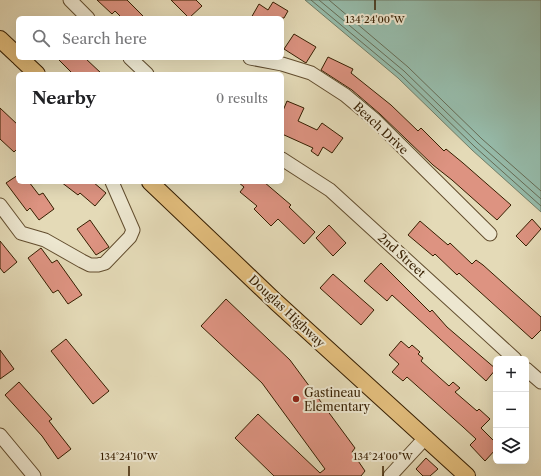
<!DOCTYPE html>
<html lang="en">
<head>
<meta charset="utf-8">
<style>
	:root { --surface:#fff; --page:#f2f2f2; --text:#202124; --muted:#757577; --line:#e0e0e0 }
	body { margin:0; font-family:"Libre Caslon Text",serif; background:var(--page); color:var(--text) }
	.controls { position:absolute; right:12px; bottom:12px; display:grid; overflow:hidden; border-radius:6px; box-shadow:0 4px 16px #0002 }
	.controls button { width:36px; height:36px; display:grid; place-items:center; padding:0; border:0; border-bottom:1px solid var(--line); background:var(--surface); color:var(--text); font:20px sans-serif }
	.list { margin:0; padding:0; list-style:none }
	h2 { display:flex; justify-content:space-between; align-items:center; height:52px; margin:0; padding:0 16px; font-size:17px }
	h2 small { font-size:13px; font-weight:400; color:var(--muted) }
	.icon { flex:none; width:22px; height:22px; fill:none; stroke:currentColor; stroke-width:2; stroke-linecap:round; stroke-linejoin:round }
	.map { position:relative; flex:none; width:541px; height:476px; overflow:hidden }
	.search { position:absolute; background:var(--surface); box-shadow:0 4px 16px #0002; left:16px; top:16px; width:268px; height:44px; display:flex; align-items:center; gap:10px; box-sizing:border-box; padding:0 14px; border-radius:6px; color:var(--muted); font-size:15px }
	.panel { position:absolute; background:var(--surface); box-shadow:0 4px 16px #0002; left:16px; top:72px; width:268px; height:112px; border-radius:6px }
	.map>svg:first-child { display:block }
</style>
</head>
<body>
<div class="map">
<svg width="541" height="476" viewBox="0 0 541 476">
	<rect width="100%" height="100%" fill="#e4dab7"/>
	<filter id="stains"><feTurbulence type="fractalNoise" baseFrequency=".005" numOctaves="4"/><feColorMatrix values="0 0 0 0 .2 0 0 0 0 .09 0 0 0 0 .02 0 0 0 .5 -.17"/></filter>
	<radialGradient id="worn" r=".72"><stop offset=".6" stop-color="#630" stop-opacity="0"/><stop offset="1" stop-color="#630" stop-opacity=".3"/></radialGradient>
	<!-- water -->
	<path fill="#96bbaa" stroke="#707c66" d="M 305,0 L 541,0 L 541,212 L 472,150 L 398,78 Z"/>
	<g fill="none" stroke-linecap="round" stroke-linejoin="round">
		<!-- shore -->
		<g stroke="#666c55" stroke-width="1">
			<path d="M 311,0 L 401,75 L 475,147 L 541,206"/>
			<path d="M 319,0 L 404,71 L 478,143 L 541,199"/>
			<path d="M 329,0 L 408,67 L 482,139 L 541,191"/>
		</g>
	</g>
	<!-- building -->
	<g fill="#dd9381" stroke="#361e00">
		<path d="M 97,0 L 127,0 L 145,18 L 122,18 L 115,11 L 112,14 Z"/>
		<path d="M 171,0 L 196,0 L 202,6 L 189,18 Z"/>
		<path d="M 273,2 L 288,11 L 284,18 L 251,18 L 259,4 L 268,10 Z"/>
		<path d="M 294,34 L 316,47 L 306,63 L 284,49 Z"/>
		<path d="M 328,57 L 353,69 L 351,73 L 391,105 L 418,131 L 421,128 L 444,151 L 446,149 L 463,163 L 511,205 L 497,220 L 452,180 L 433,165 L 380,114 L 352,90 L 321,70 Z"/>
		<path d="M 57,58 L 85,58 L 102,74 L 73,74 Z"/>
		<path d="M 287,101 L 304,108 L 298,121 L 317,130 L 322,123 L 343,138 L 332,153 L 323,147 L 318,156 L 311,151 L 313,148 L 282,134 L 282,113 Z"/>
		<path d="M 0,108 L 18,125 L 18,148 L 14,152 L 0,139 Z"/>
		<path d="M 18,175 L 18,182 L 29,182 L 39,195 L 43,193 L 54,209 L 39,220 L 30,208 L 27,211 L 6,183 Z"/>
		<path d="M 61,182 L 93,182 L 106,193 L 95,206 L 80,193 L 78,195 Z"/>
		<path d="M 238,182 L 264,182 L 291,205 L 289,207 L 315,232 L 304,244 L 278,219 L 271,226 L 254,209 L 257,206 L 240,192 L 244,187 Z"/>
		<path d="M 532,219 L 541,229 L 526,246 L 516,236 Z"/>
		<path d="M 90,220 L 109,247 L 96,255 L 77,229 Z"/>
		<path d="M 420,221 L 448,245 L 450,243 L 472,264 L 476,260 L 483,265 L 541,317 L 541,330 L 532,339 L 459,273 L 457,275 L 435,254 L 433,256 L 408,235 Z"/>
		<path d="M 329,225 L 346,243 L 333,256 L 316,238 Z"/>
		<path d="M 0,241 L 17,262 L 4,273 L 0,268 Z"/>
		<path d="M 41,248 L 52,263 L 57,260 L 82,295 L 68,304 L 58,290 L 53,293 L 28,258 Z"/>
		<path d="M 381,263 L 430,312 L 432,310 L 447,327 L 496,369 L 486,381 L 392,295 L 387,301 L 364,281 Z"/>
		<path d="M 333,274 L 374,310 L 361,325 L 320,288 Z"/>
		<path d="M 226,299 L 290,360 L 355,448 L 352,452 L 365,471 L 361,476 L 274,476 L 235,438 L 258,414 L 320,473 L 325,469 L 262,383 L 201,326 Z"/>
		<path d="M 66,339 L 109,391 L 93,404 L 51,351 Z"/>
		<path d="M 401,341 L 409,348 L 412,345 L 420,352 L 418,354 L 423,358 L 421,361 L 449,386 L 453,382 L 460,388 L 455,392 L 477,411 L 479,409 L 490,419 L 481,428 L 496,443 L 496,449 L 485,461 L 470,445 L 476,439 L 463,427 L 407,377 L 403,381 L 392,372 L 399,364 L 389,355 Z"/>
		<path d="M 0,350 L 14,369 L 0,379 Z"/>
		<path d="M 19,382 L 52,419 L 49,421 L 71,449 L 58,459 L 42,436 L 5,395 Z"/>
		<path d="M 426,458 L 438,469 L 430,476 L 423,476 L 416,469 Z"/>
	</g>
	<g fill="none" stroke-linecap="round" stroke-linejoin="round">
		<defs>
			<g id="minor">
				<path d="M 70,0 L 88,18"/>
				<path d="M 130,58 L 147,74"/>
				<path d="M 250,58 L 282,64 L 311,73 L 345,95 L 375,120 L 490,234"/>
				<path d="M 282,159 L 330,190 L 515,359"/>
				<path d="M 0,205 L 21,233 L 45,240 L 82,261 L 90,265 L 98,265 L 105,263 L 130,237 L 133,230 L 112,182"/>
				<path d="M 526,369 L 541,382"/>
				<path d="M 0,435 L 34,476"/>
				<path d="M 390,476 L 426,437"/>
			</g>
			<g id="major">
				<path d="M 0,39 L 18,56"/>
				<path d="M 20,58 L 37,74"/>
				<path d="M 150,182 L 276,302 L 467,476"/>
			</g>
		</defs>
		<!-- minor casing -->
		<use href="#minor" stroke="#624d2e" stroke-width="15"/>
		<!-- major casing -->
		<use href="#major" stroke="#361e00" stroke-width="18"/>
		<!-- minor -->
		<use href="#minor" stroke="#ede7d0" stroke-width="13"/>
		<!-- major -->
		<use href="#major" stroke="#e2bd7c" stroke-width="16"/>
	</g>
	<!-- ticks -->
	<path fill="none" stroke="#361e00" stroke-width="1.5" d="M 375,0 L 375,10M 129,466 L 129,476M 383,466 L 383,476"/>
	<!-- markers -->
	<circle fill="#8f2418" stroke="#ede7d0" stroke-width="1.5" cx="296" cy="399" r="4"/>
	<g text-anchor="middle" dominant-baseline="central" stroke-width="4" stroke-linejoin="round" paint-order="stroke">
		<!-- street labels -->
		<g font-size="12" fill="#361e00" stroke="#ede7d0">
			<text transform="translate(381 128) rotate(43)">Beach Drive</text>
			<text transform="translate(402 255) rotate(42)">2nd Street</text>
			<text transform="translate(287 311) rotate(43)">Douglas Highway</text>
		</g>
		<!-- poi labels -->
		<g font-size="12" fill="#361e00" stroke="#ede7d0" text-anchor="start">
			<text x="304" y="392">Gastineau<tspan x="304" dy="14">Elementary</tspan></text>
		</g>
	</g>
	<g font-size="10" text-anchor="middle" fill="#361e00" stroke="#ede7d0" stroke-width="4" stroke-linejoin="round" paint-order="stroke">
		<text x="375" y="23">134°24'00"W</text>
		<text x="129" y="460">134°24'10"W</text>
		<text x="383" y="460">134°24'00"W</text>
	</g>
	<rect width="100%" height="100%" filter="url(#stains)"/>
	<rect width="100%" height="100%" fill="url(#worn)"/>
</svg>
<div class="controls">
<button>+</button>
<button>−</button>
<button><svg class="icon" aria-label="layers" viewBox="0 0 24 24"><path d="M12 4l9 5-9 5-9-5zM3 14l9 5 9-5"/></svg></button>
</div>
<div class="search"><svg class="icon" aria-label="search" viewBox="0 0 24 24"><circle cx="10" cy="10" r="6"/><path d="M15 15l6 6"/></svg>Search here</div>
<section class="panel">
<h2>Nearby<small>0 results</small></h2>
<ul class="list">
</ul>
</section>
</div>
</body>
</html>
